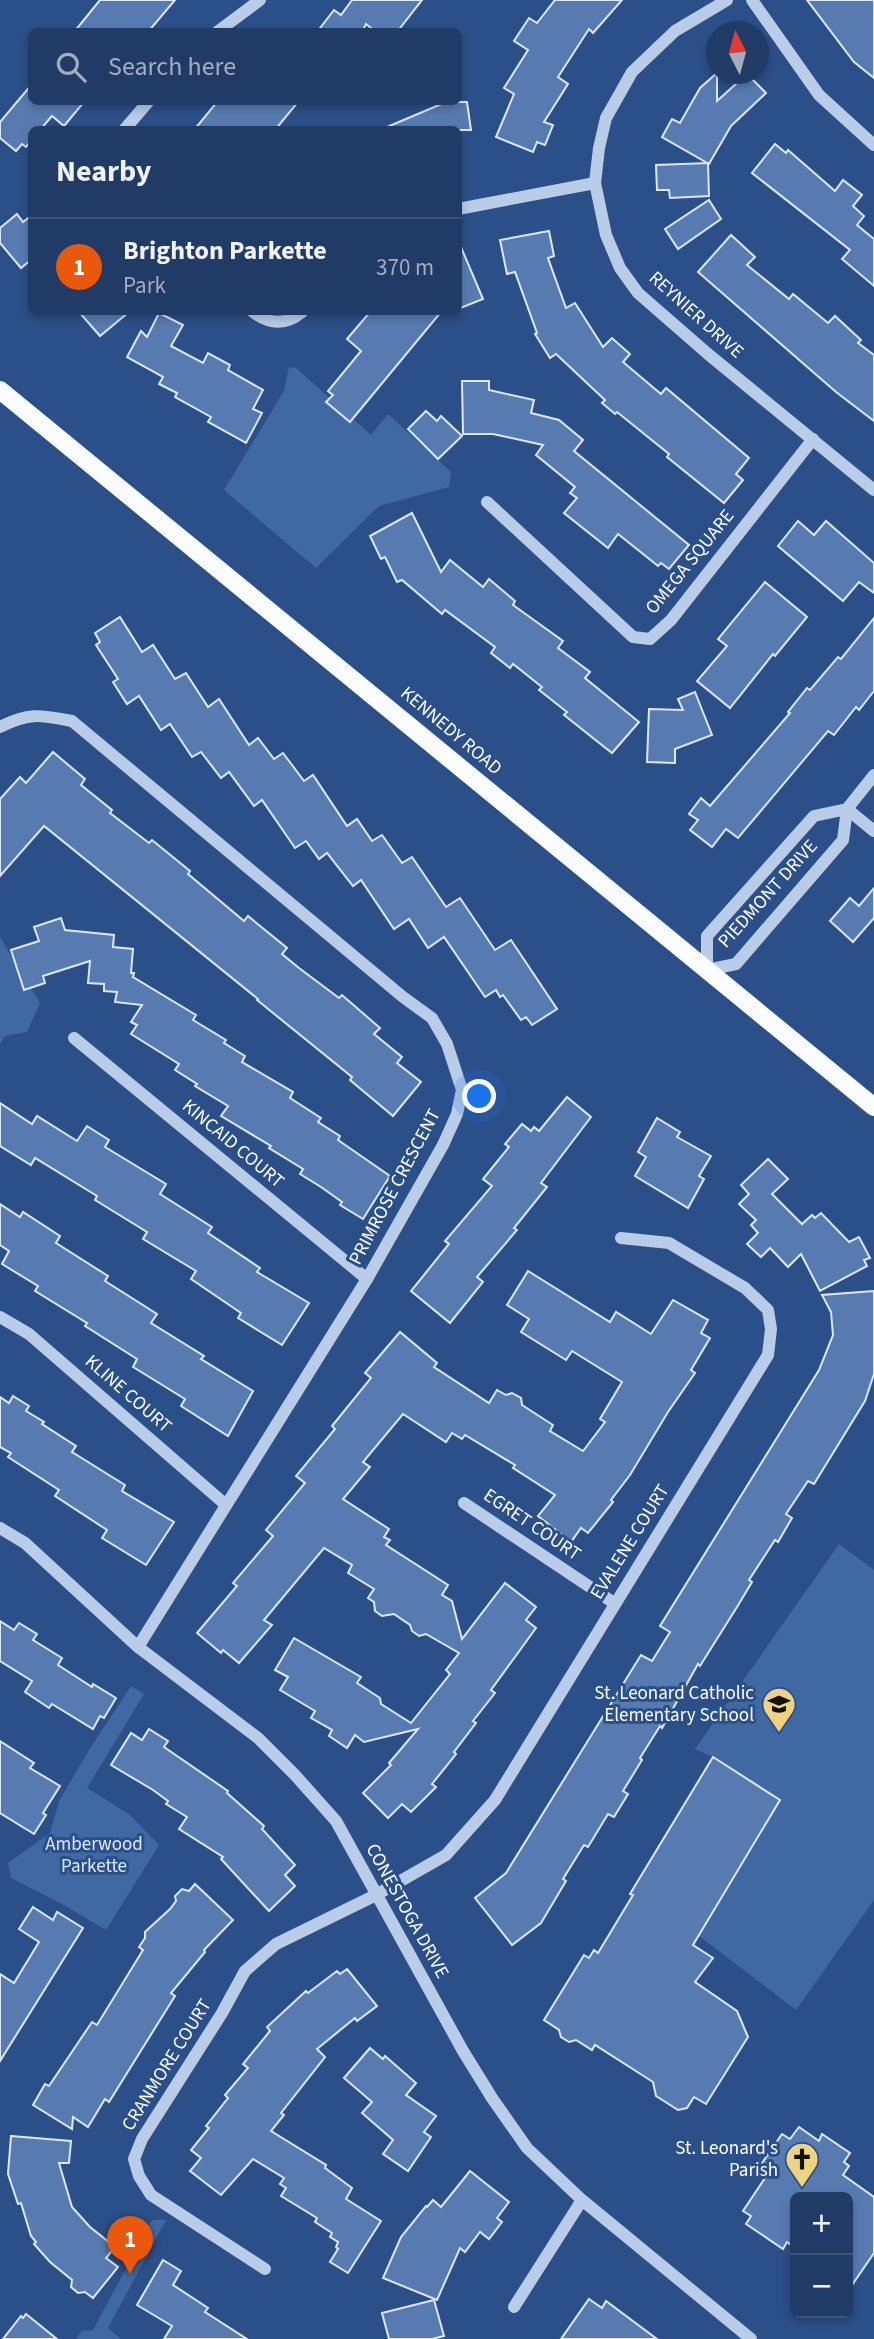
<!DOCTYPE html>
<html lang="en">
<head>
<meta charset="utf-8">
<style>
	:root { --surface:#203b66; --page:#28426c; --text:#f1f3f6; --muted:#a2adbf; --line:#3d557a; --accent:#ea580c }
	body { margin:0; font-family:"Source Sans 3",sans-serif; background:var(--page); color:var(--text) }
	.controls { position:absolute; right:21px; bottom:21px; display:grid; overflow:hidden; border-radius:10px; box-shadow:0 4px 10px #0003 }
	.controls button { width:63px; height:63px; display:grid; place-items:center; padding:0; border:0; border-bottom:2px solid var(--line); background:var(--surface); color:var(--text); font:35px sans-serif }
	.compass { position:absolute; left:706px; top:21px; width:63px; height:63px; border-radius:50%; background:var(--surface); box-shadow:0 4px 10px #0003; rotate:354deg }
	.you { position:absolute; left:480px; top:1097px; width:24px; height:24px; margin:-18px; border:5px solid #fff; border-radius:50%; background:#1a73e8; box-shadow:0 0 0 10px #1a73e833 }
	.badge { display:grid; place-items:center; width:46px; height:46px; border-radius:50%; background:var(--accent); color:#fff; font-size:23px; font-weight:700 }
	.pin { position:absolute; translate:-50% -58px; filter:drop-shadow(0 2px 4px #0008) }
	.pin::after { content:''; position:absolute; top:37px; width:24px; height:21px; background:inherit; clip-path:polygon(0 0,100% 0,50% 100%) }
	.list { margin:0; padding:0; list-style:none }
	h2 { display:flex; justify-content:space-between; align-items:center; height:91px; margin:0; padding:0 28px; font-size:30px }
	h2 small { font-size:23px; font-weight:400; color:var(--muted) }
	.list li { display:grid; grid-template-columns:46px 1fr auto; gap:21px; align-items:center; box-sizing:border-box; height:98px; padding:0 28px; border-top:2px solid var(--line) }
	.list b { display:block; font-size:26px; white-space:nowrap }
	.list p { margin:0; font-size:23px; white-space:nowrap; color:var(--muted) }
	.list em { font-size:23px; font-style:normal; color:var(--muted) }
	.icon { flex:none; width:38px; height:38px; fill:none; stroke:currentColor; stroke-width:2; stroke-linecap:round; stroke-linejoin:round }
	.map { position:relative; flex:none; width:874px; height:2339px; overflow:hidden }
	.search { position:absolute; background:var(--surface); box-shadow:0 4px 10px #0003; left:28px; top:28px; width:434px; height:77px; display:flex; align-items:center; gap:18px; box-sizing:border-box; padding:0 24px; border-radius:10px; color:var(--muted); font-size:26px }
	.panel { position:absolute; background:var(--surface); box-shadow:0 4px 10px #0003; left:28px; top:126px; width:434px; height:189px; border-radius:10px }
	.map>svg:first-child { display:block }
</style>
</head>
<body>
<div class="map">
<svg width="874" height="2339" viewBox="0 0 874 2339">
	<rect width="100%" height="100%" fill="#2b4f88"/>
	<!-- green -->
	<g fill="#4069a4">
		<path d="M 289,367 L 296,368 L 371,435 L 388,414 L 451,472 L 449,487 L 379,506 L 316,568 L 224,490 L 284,391 Z"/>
		<path d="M 0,937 L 40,1003 L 27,1032 L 5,1036 L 0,1044 Z"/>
		<path d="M 839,1544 L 874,1570 L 874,1900 L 796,2010 L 699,1936 L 780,1801 L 713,1757 L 695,1749 Z"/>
		<path d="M 131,1686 L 144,1694 L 87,1788 L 129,1814 L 159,1845 L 106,1930 L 62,1904 L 11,1878 L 8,1863 L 50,1833 L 59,1801 L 89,1750 Z"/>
		<path d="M 152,2220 L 166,2220 L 108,2328 L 121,2339 L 76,2339 L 82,2331 L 93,2330 Z"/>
	</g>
	<!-- building -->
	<g fill="#577bb1" stroke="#dce7f7" stroke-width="2">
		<path d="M 100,0 L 175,0 L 148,32 L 74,32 Z"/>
		<path d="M 352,0 L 422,0 L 397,32 L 376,32 L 366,24 L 362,32 L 317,32 L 334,10 L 341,15 Z"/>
		<path d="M 555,0 L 622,0 L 593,33 L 589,29 L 558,77 L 568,84 L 544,122 L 553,125 L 545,145 L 537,142 L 533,152 L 496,137 L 514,94 L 504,88 L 528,50 L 514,41 L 529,18 L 537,23 Z"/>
		<path d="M 807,0 L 874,0 L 874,78 L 854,62 Z"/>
		<path d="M 717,73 L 717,101 L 747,74 L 766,93 L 731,126 L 709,164 L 662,137 L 672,119 L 680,123 L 700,88 Z"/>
		<path d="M 32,84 L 32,102 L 84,102 L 64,126 L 52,116 L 40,130 L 32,130 L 32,140 L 26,147 L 22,144 L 16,151 L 0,138 L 0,122 Z"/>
		<path d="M 217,102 L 298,102 L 275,130 L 194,130 Z"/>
		<path d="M 446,102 L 467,102 L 471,130 L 380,130 Z"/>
		<path d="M 775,144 L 786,153 L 788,150 L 835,191 L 843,180 L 862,195 L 853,206 L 864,216 L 857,225 L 874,239 L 874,286 L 842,259 L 850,250 L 752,173 Z"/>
		<path d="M 708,163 L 709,196 L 670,198 L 669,190 L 657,190 L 656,165 Z"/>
		<path d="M 709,200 L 721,219 L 678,249 L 665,229 Z"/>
		<path d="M 17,214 L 23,222 L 32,215 L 32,259 L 21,268 L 0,243 L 0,228 Z"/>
		<path d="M 549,231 L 554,256 L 548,258 L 566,308 L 575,303 L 603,347 L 612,338 L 630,354 L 623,362 L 661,394 L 666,388 L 749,458 L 736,474 L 743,480 L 724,503 L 667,457 L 669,454 L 617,412 L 615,414 L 602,403 L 605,400 L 556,354 L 550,358 L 535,334 L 537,333 L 515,272 L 507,274 L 500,240 Z"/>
		<path d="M 731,235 L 755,257 L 747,265 L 789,299 L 793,294 L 828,323 L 835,316 L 861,340 L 858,343 L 874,355 L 874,421 L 836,392 L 698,272 Z"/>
		<path d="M 458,240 L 483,299 L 458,309 Z"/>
		<path d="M 79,312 L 129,312 L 100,336 Z"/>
		<path d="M 370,312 L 441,312 L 350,422 L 326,402 L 333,395 L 328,391 L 361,351 L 347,339 Z"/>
		<path d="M 159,313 L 183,325 L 171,346 L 203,363 L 208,353 L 230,365 L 228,370 L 263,390 L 253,409 L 262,413 L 246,443 L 208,422 L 211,417 L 175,397 L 177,393 L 159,384 L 163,377 L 127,357 L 141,331 L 147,337 Z"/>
		<path d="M 462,381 L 489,381 L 489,390 L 534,400 L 531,413 L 559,420 L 583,440 L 574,451 L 689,545 L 669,569 L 661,563 L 658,566 L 618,534 L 608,548 L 564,513 L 577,498 L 570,493 L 575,487 L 536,455 L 543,445 L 493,434 L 463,434 Z"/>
		<path d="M 426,411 L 437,421 L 441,416 L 462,436 L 438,459 L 408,429 Z"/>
		<path d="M 412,513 L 441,572 L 450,560 L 483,587 L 489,579 L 515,601 L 513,605 L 563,641 L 558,648 L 590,672 L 585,678 L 639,722 L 612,753 L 564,715 L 567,712 L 539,690 L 542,687 L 513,664 L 510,668 L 491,653 L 495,647 L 445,610 L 442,614 L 402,580 L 397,582 L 385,557 L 381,559 L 370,536 Z"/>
		<path d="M 798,521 L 814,535 L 826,521 L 874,563 L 874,593 L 859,582 L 843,601 L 778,546 Z"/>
		<path d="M 765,582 L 807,617 L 775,656 L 773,654 L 730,708 L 697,681 L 727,646 L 718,639 Z"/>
		<path d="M 120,617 L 142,652 L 153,645 L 175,679 L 186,673 L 208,707 L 219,699 L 249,745 L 258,738 L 274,759 L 283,753 L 304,781 L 313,775 L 347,826 L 357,819 L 372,841 L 382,835 L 402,863 L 412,857 L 446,907 L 460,898 L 495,950 L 511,940 L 557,1009 L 532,1025 L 526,1017 L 521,1020 L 503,995 L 500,997 L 496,990 L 485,997 L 444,937 L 428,948 L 409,919 L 394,929 L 361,880 L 353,886 L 327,853 L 319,859 L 306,841 L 295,848 L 262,800 L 254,806 L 229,772 L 221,778 L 201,752 L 192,757 L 170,724 L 161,730 L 139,696 L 127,704 L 113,682 L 118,679 L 96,645 L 100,642 L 95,633 Z"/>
		<path d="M 874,618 L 874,691 L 859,710 L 856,707 L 834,735 L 828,731 L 738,838 L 726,829 L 712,847 L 690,830 L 698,820 L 689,814 L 701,798 L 710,806 L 790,713 L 788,712 L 807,688 L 810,690 L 838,657 L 841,659 Z"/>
		<path d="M 695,692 L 712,735 L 675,749 L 675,763 L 647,762 L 649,709 L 683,710 L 678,699 Z"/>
		<path d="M 53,752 L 85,779 L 81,785 L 112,810 L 110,813 L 149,843 L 152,840 L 190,871 L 188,874 L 244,921 L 248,916 L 287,948 L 282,954 L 299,968 L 339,998 L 342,995 L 380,1028 L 374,1034 L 402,1057 L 397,1063 L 421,1082 L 393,1116 L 350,1080 L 352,1077 L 257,1000 L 258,999 L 44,826 L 0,876 L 0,799 L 20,777 L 26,783 Z"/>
		<path d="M 874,888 L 874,918 L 853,942 L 830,921 L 850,898 L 859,906 Z"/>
		<path d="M 61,918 L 65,930 L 114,935 L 113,947 L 133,949 L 131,973 L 134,973 L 133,977 L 196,1015 L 193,1020 L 226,1040 L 224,1043 L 245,1056 L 242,1062 L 293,1092 L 290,1098 L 321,1118 L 318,1122 L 340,1136 L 338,1140 L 390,1176 L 363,1219 L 340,1205 L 342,1202 L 321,1187 L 300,1174 L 303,1169 L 269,1148 L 271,1146 L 221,1116 L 228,1106 L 195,1086 L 197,1084 L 175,1070 L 179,1064 L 131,1034 L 137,1025 L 131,1022 L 142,1005 L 115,1002 L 117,992 L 104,991 L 104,984 L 88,983 L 90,961 L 43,976 L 45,983 L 24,990 L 11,950 L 39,941 L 34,927 Z"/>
		<path d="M 567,1097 L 591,1117 L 541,1183 L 547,1187 L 514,1228 L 517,1230 L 477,1277 L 483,1282 L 450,1323 L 411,1291 L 449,1244 L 445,1241 L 492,1186 L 483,1179 L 509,1147 L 505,1144 L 522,1124 L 531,1131 L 534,1127 L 539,1131 Z"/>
		<path d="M 0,1103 L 32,1124 L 37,1116 L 77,1141 L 87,1126 L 109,1140 L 105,1147 L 166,1184 L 160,1194 L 212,1227 L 208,1233 L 260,1268 L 257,1272 L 309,1303 L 282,1345 L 238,1318 L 241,1313 L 191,1279 L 196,1271 L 143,1239 L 147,1232 L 95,1200 L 97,1196 L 35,1158 L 31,1165 L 0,1146 Z"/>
		<path d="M 657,1118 L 680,1132 L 677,1137 L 711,1156 L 699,1176 L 704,1179 L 688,1208 L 635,1176 L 646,1157 L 638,1152 Z"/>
		<path d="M 768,1159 L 788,1179 L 772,1194 L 802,1224 L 812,1215 L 815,1218 L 821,1213 L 849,1242 L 859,1237 L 870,1258 L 864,1260 L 867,1266 L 820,1291 L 801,1254 L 788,1267 L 770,1248 L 761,1257 L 747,1244 L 758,1233 L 751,1225 L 756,1220 L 739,1204 L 749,1194 L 741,1185 Z"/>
		<path d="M 0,1204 L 20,1217 L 23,1212 L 60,1236 L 56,1243 L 108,1276 L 105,1281 L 157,1314 L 151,1323 L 204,1356 L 201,1359 L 253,1391 L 228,1436 L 181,1406 L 185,1399 L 133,1367 L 137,1359 L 85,1326 L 87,1323 L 35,1291 L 38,1286 L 2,1264 L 9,1251 L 0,1245 Z"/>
		<path d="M 528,1271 L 610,1322 L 616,1312 L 651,1334 L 673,1300 L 708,1320 L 701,1333 L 710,1338 L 691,1370 L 695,1373 L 668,1412 L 630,1475 L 611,1500 L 613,1502 L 588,1533 L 581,1528 L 571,1542 L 538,1516 L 555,1495 L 513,1468 L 515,1465 L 465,1435 L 462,1439 L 452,1433 L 446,1442 L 403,1414 L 363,1462 L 370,1467 L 343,1499 L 389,1529 L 384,1537 L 390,1540 L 386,1545 L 448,1585 L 442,1595 L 452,1601 L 462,1639 L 505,1583 L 536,1607 L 526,1620 L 536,1628 L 491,1690 L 495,1693 L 473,1721 L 476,1723 L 454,1752 L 456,1754 L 432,1784 L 436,1787 L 411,1812 L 402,1804 L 388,1818 L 363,1793 L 391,1765 L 389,1763 L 418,1729 L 364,1742 L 355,1735 L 347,1748 L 329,1736 L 332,1730 L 311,1718 L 315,1711 L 280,1690 L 288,1677 L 275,1670 L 294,1638 L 361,1677 L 357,1683 L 380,1698 L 381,1704 L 411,1723 L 450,1674 L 446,1670 L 459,1653 L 426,1634 L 419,1636 L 412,1631 L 410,1625 L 394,1614 L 382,1616 L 375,1611 L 374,1602 L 368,1598 L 374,1589 L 348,1573 L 352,1565 L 324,1548 L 264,1620 L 272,1625 L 239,1663 L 223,1650 L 221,1653 L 197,1633 L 237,1586 L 233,1583 L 273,1536 L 266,1530 L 305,1483 L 296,1476 L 335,1429 L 332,1426 L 371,1378 L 365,1373 L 400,1332 L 437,1363 L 434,1367 L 489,1403 L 497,1390 L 506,1395 L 512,1393 L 521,1398 L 522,1405 L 553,1425 L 550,1431 L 583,1451 L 605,1422 L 600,1419 L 622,1382 L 572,1351 L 566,1360 L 521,1332 L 529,1319 L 507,1305 Z"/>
		<path d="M 874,1291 L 874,1374 L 865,1401 L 814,1484 L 808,1481 L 786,1514 L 792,1518 L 778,1542 L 775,1540 L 749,1580 L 752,1582 L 737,1607 L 700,1666 L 698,1664 L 662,1728 L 660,1726 L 640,1758 L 642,1760 L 623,1791 L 628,1794 L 614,1817 L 608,1814 L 588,1847 L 584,1845 L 563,1879 L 566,1881 L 541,1923 L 512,1945 L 475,1898 L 506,1873 L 641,1655 L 652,1661 L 670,1632 L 660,1626 L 819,1370 L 833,1335 L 831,1312 L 822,1295 Z"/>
		<path d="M 13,1396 L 29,1406 L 26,1411 L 44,1422 L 42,1424 L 76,1446 L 72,1452 L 125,1485 L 122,1491 L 174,1522 L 146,1565 L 102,1538 L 107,1530 L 55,1496 L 59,1490 L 8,1457 L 11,1453 L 0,1447 L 0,1397 L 9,1403 Z"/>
		<path d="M 0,1621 L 14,1630 L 19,1623 L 37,1634 L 33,1640 L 62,1658 L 58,1665 L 92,1687 L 93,1684 L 116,1698 L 104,1718 L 100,1716 L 93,1729 L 52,1704 L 49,1708 L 25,1692 L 32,1681 L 0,1661 Z"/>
		<path d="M 149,1729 L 168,1741 L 164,1747 L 228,1791 L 227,1793 L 264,1826 L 262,1829 L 295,1865 L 285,1875 L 295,1886 L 269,1911 L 221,1859 L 223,1857 L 179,1829 L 187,1817 L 166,1804 L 168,1801 L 153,1790 L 111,1765 L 131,1733 L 142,1740 Z"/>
		<path d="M 0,1741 L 34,1763 L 30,1768 L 60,1786 L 43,1813 L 46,1815 L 34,1834 L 0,1813 Z"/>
		<path d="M 713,1757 L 780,1800 L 693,1945 L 713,1958 L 695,1982 L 737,2011 L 748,2037 L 706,2104 L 694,2097 L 687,2108 L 678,2110 L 656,2096 L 653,2082 L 595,2045 L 592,2050 L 576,2040 L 569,2042 L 561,2037 L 559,2030 L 544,2020 L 584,1955 L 589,1958 L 594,1950 L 598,1953 L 633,1895 L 630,1894 Z"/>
		<path d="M 195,1884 L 233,1920 L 204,1950 L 205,1952 L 171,1993 L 175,1996 L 109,2102 L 105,2099 L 88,2127 L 73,2117 L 72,2129 L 33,2105 L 45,2084 L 49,2086 L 92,2022 L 97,2025 L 143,1950 L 139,1947 L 145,1938 L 145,1932 L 170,1909 L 176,1901 L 175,1896 L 182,1889 L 189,1891 Z"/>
		<path d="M 33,1907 L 53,1920 L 57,1912 L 83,1928 L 0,2061 L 0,1974 L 14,1983 L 39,1942 L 19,1929 Z"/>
		<path d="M 347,1969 L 377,2006 L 357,2021 L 355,2018 L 317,2049 L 325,2057 L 281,2113 L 284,2115 L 271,2131 L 326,2165 L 325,2168 L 352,2188 L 346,2199 L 381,2221 L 348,2273 L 330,2262 L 338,2249 L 336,2247 L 338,2242 L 330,2237 L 332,2233 L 315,2222 L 317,2218 L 281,2196 L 286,2188 L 280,2184 L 284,2178 L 253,2159 L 221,2195 L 190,2171 L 201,2158 L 191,2150 L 209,2128 L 206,2126 L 228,2098 L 225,2095 L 248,2068 L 243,2064 L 270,2031 L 267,2027 L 306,1991 L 308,1993 L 337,1971 L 340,1974 Z"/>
		<path d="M 370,2048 L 383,2059 L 385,2056 L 416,2083 L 406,2095 L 436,2116 L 424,2132 L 431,2137 L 408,2171 L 383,2154 L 393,2140 L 362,2113 L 372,2102 L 344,2078 Z"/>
		<path d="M 799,2127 L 819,2141 L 822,2134 L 850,2153 L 844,2162 L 849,2166 L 843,2175 L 874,2197 L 874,2253 L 848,2291 L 848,2197 L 795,2197 L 795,2248 L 787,2242 L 783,2249 L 746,2224 L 751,2216 L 743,2211 L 769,2172 L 760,2166 L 782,2134 L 790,2139 Z"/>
		<path d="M 11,2136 L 71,2141 L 69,2163 L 59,2163 L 72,2207 L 90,2227 L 115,2247 L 106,2258 L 118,2267 L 93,2298 L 85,2292 L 78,2293 L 71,2287 L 72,2280 L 50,2262 L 34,2244 L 36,2242 L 31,2236 L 21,2203 L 18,2204 L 8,2174 Z"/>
		<path d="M 470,2171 L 509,2202 L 497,2218 L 502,2222 L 489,2239 L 480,2232 L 465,2252 L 460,2248 L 437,2300 L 383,2278 L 401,2237 L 426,2206 L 427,2207 L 433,2200 L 441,2207 Z"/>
		<path d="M 163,2260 L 181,2271 L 173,2285 L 208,2308 L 205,2312 L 247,2339 L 164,2339 L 172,2326 L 137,2305 Z"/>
		<path d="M 589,2299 L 602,2308 L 606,2301 L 657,2339 L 561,2339 Z"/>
		<path d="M 434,2300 L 444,2336 L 432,2339 L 389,2339 L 382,2313 Z"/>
		<path d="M 26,2314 L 57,2339 L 3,2339 L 21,2316 L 23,2318 Z"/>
	</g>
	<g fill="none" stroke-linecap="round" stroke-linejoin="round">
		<!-- minor -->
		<g stroke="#b9cce8" stroke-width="12">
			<path d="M 727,0 L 675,31 L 632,72 L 606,118 L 599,148 L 595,183 L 606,235 L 620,268 L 638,293 L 708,354 L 874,490"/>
			<path d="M 752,0 L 819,95 L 874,145"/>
			<path d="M 217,32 L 260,0"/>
			<path d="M 124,130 L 148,102"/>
			<path d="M 458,209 L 595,183"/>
			<path d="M 253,312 C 270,325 286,325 302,312"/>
			<path d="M 487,502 L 633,637 L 650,639 L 671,620 L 813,439"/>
			<path d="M 0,727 C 29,712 40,715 72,721 L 403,997 L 432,1018 L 447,1044 L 462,1090 L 457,1114 L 443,1145 L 367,1279 L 138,1647"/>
			<path d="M 847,809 L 814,816 L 707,936 L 707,970 L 736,964 L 843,840 L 847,809 L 874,775"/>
			<path d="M 847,809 L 874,831"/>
			<path d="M 74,1038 L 367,1279"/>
			<path d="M 0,1317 L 29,1334 L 226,1505"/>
			<path d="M 464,1503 L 614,1603"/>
			<path d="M 0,1528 L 25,1543 L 138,1647 L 258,1738 L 295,1775 L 336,1821 L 463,2051 L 492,2098 L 527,2148 L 582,2200 L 751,2339"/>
			<path d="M 265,2269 L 151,2195 L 139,2176 L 134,2159 L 142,2139 L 222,2013 L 245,1971 L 276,1944 L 376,1895 L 446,1855 L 495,1800 L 768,1355 L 771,1329 L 768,1310 L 745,1288 L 669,1243 L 621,1238"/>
			<path d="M 514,2307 L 582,2200"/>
		</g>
		<!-- major -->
		<path stroke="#fafcfe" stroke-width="18" d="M 0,390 L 874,1107"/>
	</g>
	<!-- icons -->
	<defs>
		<symbol id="school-pin" viewBox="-11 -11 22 30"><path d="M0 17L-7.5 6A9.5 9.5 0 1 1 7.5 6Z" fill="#eed381" stroke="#2b4f88"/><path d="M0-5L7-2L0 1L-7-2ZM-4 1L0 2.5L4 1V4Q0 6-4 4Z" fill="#111"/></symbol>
		<symbol id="church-pin" viewBox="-11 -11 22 30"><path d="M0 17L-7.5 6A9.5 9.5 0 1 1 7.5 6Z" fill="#eed381" stroke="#2b4f88"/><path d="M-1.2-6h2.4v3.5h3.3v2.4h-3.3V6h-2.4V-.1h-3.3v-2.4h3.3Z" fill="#111"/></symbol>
	</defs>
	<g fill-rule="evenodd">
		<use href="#school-pin" x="760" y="1685" width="38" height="52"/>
		<use href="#church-pin" x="783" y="2140" width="38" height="52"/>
	</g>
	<g text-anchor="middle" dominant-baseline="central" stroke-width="6" stroke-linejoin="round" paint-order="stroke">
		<!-- street labels -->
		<g font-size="19" fill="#fff" stroke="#2b4f88">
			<text transform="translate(696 315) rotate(42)">REYNIER DRIVE</text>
			<text transform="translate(690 562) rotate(-51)">OMEGA SQUARE</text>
			<text transform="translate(451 731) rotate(40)">KENNEDY ROAD</text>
			<text transform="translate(768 894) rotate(-48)">PIEDMONT DRIVE</text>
			<text transform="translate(233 1144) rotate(40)">KINCAID COURT</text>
			<text transform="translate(395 1187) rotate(-62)">PRIMROSE CRESCENT</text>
			<text transform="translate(128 1394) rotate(41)">KLINE COURT</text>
			<text transform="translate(532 1525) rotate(34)">EGRET COURT</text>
			<text transform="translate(630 1542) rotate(-58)">EVALENE COURT</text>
			<text transform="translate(407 1911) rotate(61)">CONESTOGA DRIVE</text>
			<text transform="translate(167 2065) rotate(-58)">CRANMORE COURT</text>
		</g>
		<!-- poi labels -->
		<g font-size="19" fill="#fff" stroke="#2b4f88" text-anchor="end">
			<text x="754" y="1693">St. Leonard Catholic<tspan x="754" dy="22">Elementary School</tspan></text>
			<text x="778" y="2148">St. Leonard's<tspan x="778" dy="22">Parish</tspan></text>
		</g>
		<!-- park labels -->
		<g font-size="19" fill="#dce7f7" stroke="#2b4f88">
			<text x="94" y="1844">Amberwood<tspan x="94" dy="22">Parkette</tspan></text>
		</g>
	</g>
</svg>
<div class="controls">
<button>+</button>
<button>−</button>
</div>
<svg class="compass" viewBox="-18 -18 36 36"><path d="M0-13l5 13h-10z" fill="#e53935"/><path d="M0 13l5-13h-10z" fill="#a2adbf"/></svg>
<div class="you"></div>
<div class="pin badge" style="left:130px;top:2274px">1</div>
<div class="search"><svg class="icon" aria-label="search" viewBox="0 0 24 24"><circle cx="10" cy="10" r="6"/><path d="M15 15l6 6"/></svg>Search here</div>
<section class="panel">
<h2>Nearby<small></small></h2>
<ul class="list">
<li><span class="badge">1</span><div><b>Brighton Parkette</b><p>Park</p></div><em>370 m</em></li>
</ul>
</section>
</div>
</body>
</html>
